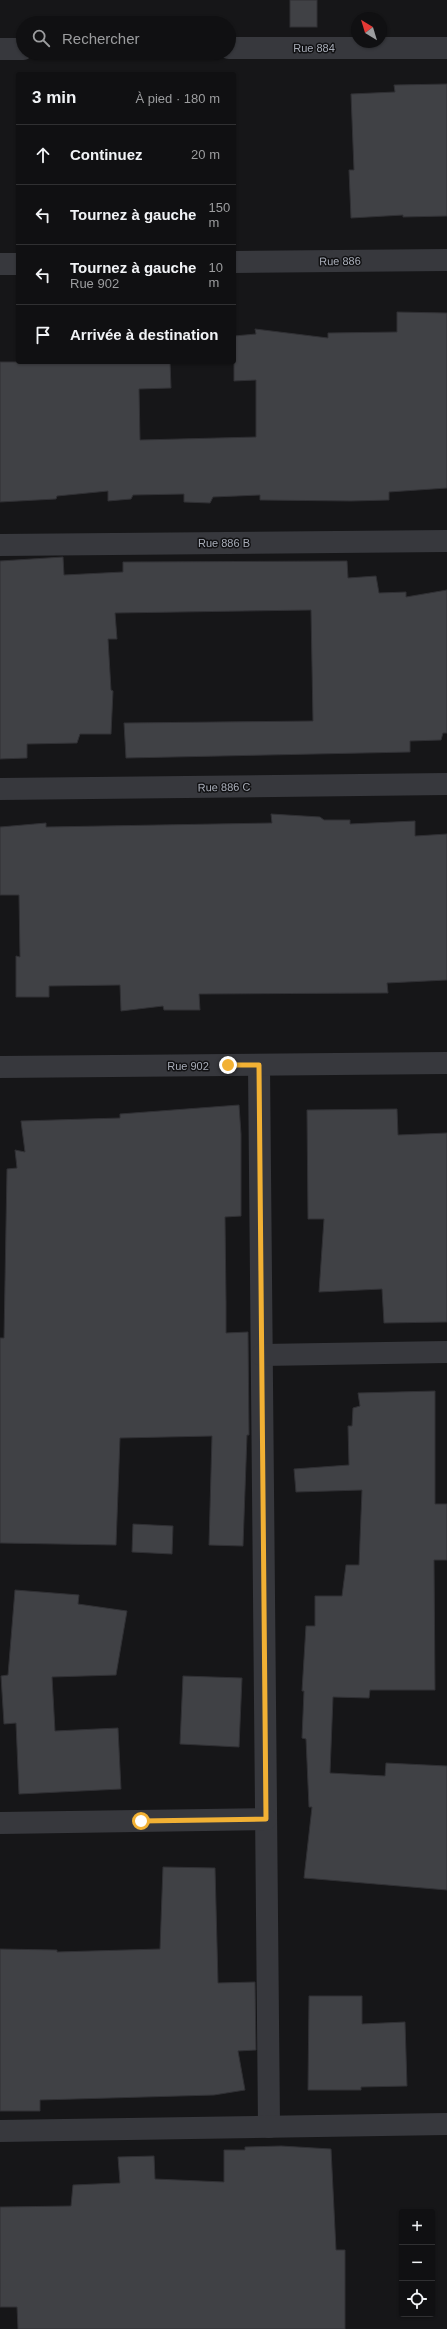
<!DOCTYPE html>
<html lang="fr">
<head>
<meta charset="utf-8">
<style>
	:root { --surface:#101012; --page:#1e1e20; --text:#f1f3f6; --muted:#9c9d9f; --line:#303032 }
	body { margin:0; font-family:Arial,sans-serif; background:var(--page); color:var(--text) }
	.controls { position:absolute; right:12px; bottom:12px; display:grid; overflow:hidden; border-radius:4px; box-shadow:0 1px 3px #0004 }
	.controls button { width:36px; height:36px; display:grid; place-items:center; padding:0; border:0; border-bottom:1px solid var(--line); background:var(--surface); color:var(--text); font:20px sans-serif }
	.compass { position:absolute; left:351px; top:12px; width:36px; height:36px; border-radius:50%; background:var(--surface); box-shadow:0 1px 3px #0004; rotate:322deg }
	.stop { position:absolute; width:12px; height:12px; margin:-9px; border:3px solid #f2b134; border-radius:50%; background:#fff }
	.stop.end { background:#f2b134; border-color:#fff; box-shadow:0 1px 4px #0008 }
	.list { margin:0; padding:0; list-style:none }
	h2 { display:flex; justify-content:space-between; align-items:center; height:52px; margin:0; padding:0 16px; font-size:17px }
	h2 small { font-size:13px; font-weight:400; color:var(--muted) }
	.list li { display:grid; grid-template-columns:26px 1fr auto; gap:12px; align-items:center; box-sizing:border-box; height:60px; padding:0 16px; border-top:1px solid var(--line) }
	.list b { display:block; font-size:15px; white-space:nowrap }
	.list p { margin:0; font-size:13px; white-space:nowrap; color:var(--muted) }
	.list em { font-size:13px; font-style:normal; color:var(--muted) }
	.icon { flex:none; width:22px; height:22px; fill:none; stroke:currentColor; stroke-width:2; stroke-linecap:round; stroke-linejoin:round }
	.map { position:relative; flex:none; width:447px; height:2329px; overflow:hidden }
	.search { position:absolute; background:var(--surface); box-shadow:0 1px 3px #0004; left:16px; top:16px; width:220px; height:44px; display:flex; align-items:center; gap:10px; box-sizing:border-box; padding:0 14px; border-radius:22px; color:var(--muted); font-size:15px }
	.panel { position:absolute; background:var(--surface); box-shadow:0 1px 3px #0004; left:16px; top:72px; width:220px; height:292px; border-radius:4px }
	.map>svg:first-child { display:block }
</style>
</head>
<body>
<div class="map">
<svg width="447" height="2329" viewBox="0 0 447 2329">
	<rect width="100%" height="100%" fill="#161618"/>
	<!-- building -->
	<g fill="#404145" stroke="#303034">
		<rect x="290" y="0" width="27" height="27"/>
		<path d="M 447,84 L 447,216 L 403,217 L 403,215 L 351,218 L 349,170 L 354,170 L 351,94 L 395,92 L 394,85 Z"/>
		<path d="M 397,312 L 447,313 L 447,488 L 389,492 L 389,500 L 351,501 L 260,500 L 260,495 L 213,497 L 210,503 L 184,502 L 184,494 L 133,495 L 131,499 L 108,501 L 108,491 L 57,496 L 56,499 L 0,502 L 0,362 L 170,362 L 171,388 L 139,389 L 140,440 L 256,437 L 256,380 L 234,381 L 234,336 L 256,334 L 255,329 L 328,338 L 328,333 L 397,332 Z"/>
		<path d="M 63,557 L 64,575 L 123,572 L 123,562 L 347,561 L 348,578 L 376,576 L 379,593 L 406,592 L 406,597 L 447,590 L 447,733 L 443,733 L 441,740 L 410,741 L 410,752 L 126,758 L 124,723 L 313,721 L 311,610 L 115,613 L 117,639 L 108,639 L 111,690 L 113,691 L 111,734 L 80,734 L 77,743 L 27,744 L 27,758 L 0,759 L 0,561 Z"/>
		<path d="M 271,814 L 320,817 L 324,820 L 350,820 L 350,824 L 415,821 L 415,836 L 447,834 L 447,980 L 387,983 L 388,993 L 199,994 L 200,1010 L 164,1010 L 163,1006 L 121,1011 L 120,985 L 49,986 L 49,997 L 16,997 L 16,956 L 20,957 L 19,895 L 0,895 L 0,827 L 46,823 L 46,827 L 272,823 Z"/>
		<path d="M 239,1105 L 241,1134 L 241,1216 L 225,1217 L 226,1301 L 226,1333 L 248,1332 L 249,1435 L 247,1435 L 243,1546 L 209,1545 L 212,1436 L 120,1438 L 116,1545 L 0,1543 L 0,1338 L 4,1338 L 7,1169 L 17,1168 L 15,1150 L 25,1152 L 21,1121 L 120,1118 L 120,1114 Z"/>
		<path d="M 397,1109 L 398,1135 L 447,1133 L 447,1322 L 384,1323 L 382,1289 L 319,1292 L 324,1219 L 308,1219 L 307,1110 Z"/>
		<path d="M 435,1391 L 435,1504 L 447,1504 L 447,1560 L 434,1560 L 435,1690 L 370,1690 L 369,1698 L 333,1697 L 330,1773 L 385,1776 L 386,1763 L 447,1766 L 447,1890 L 304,1878 L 312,1807 L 309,1807 L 306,1739 L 302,1738 L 304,1691 L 302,1691 L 306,1626 L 315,1626 L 315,1596 L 342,1596 L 346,1565 L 359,1565 L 362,1490 L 296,1492 L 294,1469 L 349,1465 L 348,1426 L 352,1426 L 353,1408 L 360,1406 L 358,1393 Z"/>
		<path d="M 133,1524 L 173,1526 L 172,1554 L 132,1552 Z"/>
		<path d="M 15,1590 L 79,1595 L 78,1604 L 127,1611 L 116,1675 L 52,1677 L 55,1731 L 118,1728 L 121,1789 L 19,1794 L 16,1723 L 4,1724 L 1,1676 L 8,1675 Z"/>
		<path d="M 183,1676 L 242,1678 L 239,1747 L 180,1744 Z"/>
		<path d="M 163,1867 L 215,1868 L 218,1983 L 255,1982 L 256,2050 L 238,2051 L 245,2090 L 214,2095 L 40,2100 L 40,2111 L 0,2111 L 0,1949 L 57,1950 L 57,1952 L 160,1949 Z"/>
		<path d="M 309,1996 L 362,1996 L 362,2024 L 405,2022 L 407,2086 L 361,2087 L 361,2090 L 308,2090 Z"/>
		<path d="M 281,2146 L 331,2149 L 336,2250 L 345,2250 L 345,2329 L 18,2329 L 17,2307 L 0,2307 L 0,2207 L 71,2206 L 73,2185 L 120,2183 L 118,2157 L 154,2156 L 155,2179 L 224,2182 L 224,2150 L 245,2150 L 245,2147 Z"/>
	</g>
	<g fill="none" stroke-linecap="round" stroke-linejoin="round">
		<!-- street -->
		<g stroke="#37383d" stroke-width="22">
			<path d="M 229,48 L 447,48"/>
			<path d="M 0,49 L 23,49"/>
			<path d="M 234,262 L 447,260"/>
			<path d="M 0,264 L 18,264"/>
			<path d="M 0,545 L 447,541"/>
			<path d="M 0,789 L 447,784"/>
			<path d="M 259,1065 L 269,2127"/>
			<path d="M 0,1067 L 447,1063"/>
			<path d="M 262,1355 L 447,1352"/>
			<path d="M 0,1823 L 266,1819"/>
			<path d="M 0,2131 L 447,2124"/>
		</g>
	</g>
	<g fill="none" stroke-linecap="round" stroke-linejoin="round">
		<!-- route -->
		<path stroke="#f2b134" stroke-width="5" d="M 141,1821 L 266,1819 L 259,1065 L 228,1065"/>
	</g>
	<g text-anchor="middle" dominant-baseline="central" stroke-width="3" stroke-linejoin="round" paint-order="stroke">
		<!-- street labels -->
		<g font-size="11" fill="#a8adb8" stroke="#111113">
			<text x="314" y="48">Rue 884</text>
			<text transform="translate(340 261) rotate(-1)">Rue 886</text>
			<text x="224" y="543">Rue 886 B</text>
			<text transform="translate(224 787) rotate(-1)">Rue 886 C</text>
			<text x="188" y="1066">Rue 902</text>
		</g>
	</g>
</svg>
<div class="controls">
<button>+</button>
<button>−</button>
<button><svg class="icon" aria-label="locate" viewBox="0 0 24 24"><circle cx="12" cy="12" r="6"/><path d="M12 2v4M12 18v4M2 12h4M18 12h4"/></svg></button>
</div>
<svg class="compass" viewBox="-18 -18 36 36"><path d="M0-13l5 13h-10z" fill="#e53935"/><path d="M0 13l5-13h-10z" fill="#9c9d9f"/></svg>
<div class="stop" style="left:141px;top:1821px"></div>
<div class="stop end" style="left:228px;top:1065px"></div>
<div class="search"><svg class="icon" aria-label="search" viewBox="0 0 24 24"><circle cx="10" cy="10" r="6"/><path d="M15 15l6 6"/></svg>Rechercher</div>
<section class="panel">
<h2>3 min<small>À pied · 180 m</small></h2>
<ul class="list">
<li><svg class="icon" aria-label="ahead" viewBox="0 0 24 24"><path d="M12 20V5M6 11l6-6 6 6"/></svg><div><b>Continuez</b></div><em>20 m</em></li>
<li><svg class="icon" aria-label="left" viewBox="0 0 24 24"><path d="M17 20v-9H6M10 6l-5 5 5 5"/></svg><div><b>Tournez à gauche</b></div><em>150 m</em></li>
<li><svg class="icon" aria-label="left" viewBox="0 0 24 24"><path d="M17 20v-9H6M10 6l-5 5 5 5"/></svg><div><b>Tournez à gauche</b><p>Rue 902</p></div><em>10 m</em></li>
<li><svg class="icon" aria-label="arrive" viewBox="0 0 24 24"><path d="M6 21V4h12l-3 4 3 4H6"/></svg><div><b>Arrivée à destination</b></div></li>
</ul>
</section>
</div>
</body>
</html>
